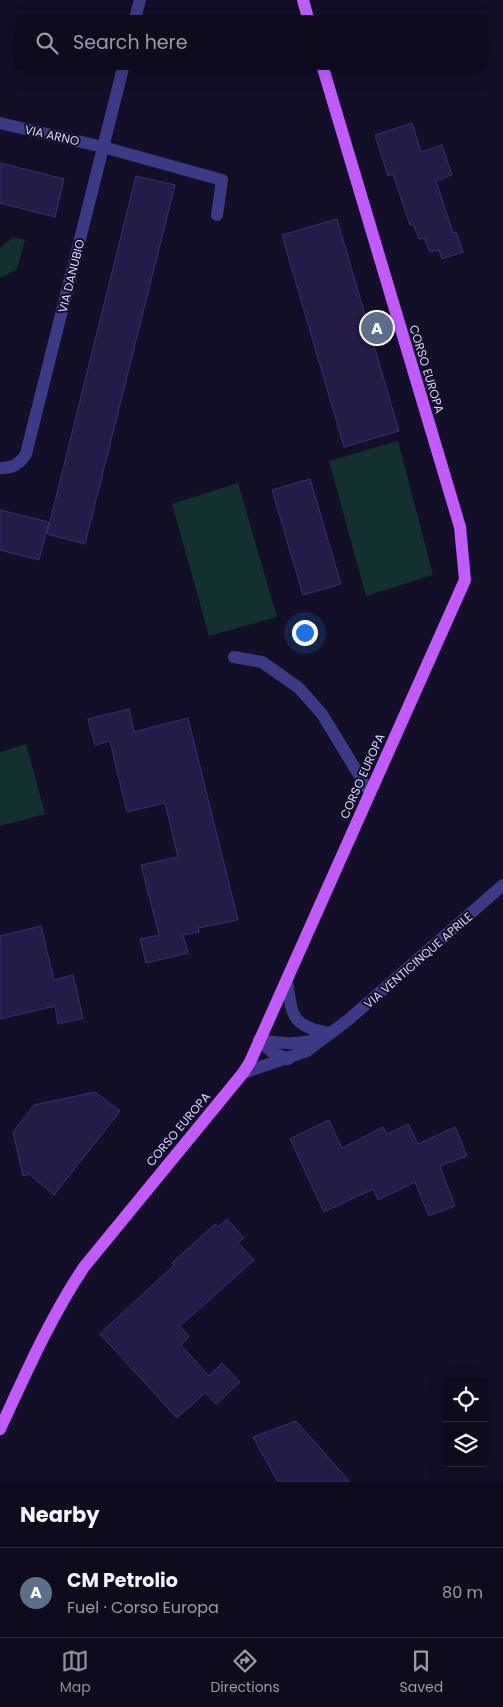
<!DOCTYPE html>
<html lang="en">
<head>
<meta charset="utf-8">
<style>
	:root { --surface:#0e0b1c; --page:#1c1929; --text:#f1f3f6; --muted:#9b9ba3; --line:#2e2b3b; --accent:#8c9099 }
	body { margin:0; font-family:Poppins,sans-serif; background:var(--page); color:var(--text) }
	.controls { position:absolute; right:15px; bottom:15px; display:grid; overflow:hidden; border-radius:5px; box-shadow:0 5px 20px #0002 }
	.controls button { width:45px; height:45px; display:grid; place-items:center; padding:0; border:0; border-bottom:1px solid var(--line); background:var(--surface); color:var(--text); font:25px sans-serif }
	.you { position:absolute; left:304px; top:632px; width:18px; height:18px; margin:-12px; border:4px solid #fff; border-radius:50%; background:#1a73e8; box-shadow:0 0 0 8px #1a73e833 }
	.badge { display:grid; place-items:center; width:32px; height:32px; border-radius:50%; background:var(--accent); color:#fff; font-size:16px; font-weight:700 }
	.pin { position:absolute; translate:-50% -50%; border:2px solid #fff; box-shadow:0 1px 5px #0006 }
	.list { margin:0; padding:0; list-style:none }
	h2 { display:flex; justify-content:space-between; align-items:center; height:65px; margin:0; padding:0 20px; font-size:21px }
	h2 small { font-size:16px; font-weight:400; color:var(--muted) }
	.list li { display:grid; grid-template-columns:32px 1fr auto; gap:15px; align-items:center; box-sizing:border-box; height:90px; padding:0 20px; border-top:1px solid var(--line) }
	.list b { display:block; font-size:19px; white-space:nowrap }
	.list p { margin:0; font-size:16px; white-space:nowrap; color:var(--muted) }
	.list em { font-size:16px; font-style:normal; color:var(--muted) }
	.icon { flex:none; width:28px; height:28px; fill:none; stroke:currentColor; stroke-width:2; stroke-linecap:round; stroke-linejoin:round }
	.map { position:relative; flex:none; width:503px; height:1482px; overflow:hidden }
	.search { position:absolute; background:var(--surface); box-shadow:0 5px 20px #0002; left:15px; right:15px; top:15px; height:55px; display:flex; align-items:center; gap:12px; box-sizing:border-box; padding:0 18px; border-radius:5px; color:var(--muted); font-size:19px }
	.sheet { height:155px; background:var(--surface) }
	nav { display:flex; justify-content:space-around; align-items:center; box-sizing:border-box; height:70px; border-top:1px solid var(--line); background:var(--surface); font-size:14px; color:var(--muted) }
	nav a { display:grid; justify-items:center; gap:2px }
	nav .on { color:var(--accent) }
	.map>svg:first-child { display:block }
</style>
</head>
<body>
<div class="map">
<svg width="503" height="1482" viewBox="0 0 503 1482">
	<rect width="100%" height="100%" fill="#130f26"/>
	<!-- green -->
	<g fill="#12302f">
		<path d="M 13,237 L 25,240 L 17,269 L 2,277 L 0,277 L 0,248 Z"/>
		<path d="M 398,441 L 433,575 L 366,596 L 329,461 Z"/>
		<path d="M 238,483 L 277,617 L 209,636 L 172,504 Z"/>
		<path d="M 26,744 L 45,814 L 0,826 L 0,752 Z"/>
	</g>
	<!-- building -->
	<g fill="#241b47" stroke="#3b2d73">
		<path d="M 412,123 L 421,152 L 442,145 L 452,175 L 436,181 L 453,233 L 456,232 L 463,252 L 442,259 L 439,250 L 430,252 L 424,238 L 419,239 L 413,224 L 410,225 L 393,174 L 388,176 L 375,135 Z"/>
		<path d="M 0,163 L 64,179 L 55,217 L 0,203 Z"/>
		<path d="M 136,176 L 175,185 L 85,544 L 47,534 Z"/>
		<path d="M 337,219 L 399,431 L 344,447 L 282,235 Z"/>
		<path d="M 310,479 L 341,584 L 303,595 L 272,490 Z"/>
		<path d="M 0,510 L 49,522 L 39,560 L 0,550 Z"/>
		<path d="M 129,709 L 134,732 L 188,718 L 238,920 L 198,928 L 199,932 L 183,935 L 188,953 L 146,963 L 140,939 L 159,935 L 141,865 L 178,857 L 165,803 L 127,812 L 110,741 L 95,745 L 88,719 Z"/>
		<path d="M 41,926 L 54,980 L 73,975 L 83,1018 L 58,1024 L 55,1006 L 0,1019 L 0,936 Z"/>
		<path d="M 95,1092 L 120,1111 L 54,1195 L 29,1174 L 23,1176 L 13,1132 L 34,1105 Z"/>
		<path d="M 329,1120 L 342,1148 L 383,1127 L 387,1134 L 408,1124 L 418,1144 L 455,1127 L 467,1156 L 440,1166 L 455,1206 L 429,1216 L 415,1182 L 378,1200 L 373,1189 L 324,1212 L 290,1139 Z"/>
		<path d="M 227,1219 L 244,1238 L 238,1243 L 254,1260 L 180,1326 L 189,1337 L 181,1345 L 209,1376 L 222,1363 L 240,1382 L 216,1404 L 205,1393 L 177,1418 L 100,1334 L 174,1265 L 172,1263 L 215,1224 L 218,1227 Z"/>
		<path d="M 296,1421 L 350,1482 L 278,1482 L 253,1437 Z"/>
	</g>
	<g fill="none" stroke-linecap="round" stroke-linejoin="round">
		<!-- service -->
		<g stroke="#3d3a85" stroke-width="12">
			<path d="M 103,147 L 222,180 L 217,215"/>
			<path d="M 234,657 L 262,662 L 299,688 L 322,714 L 370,793"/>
		</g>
		<!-- minor -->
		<g stroke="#3d3a85" stroke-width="12">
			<path d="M 135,18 L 140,0"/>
			<path d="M 0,123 L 103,147"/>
			<path d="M 0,468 C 12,469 20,464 26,454 L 123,68"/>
			<path d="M 287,980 C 292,1016 291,1027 331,1033"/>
			<path d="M 259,1040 C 280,1043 300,1046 319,1038"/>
			<path d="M 259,1040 L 272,1052 L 288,1059"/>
			<path d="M 243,1073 L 307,1051 L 348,1020 L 503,885"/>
		</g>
		<!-- primary -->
		<g stroke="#c25bff" stroke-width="12">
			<path d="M 303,0 L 308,18"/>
			<path d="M 0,1429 C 26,1373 50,1318 84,1267 L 243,1073 L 250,1062 L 465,580 L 460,527 L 323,68"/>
		</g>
	</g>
	<g text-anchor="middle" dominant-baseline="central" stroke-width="4" stroke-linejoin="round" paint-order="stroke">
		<!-- street labels -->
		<g font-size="12" fill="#d9d4ff" stroke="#130f26">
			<text transform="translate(52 135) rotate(13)">VIA ARNO</text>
			<text transform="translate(71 276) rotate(-76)">VIA DANUBIO</text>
			<text transform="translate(427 369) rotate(73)">CORSO EUROPA</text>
			<text transform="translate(362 776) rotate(-66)">CORSO EUROPA</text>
			<text transform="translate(418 960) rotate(-41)">VIA VENTICINQUE APRILE</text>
			<text transform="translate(178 1129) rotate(-50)">CORSO EUROPA</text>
		</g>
	</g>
</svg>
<div class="controls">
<button><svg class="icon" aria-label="locate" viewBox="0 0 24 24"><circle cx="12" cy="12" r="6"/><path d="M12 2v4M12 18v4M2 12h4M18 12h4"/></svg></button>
<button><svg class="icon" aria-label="layers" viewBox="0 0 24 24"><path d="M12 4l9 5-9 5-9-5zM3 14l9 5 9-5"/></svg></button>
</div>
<div class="you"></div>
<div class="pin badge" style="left:377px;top:328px;background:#5c6f8a">A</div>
<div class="search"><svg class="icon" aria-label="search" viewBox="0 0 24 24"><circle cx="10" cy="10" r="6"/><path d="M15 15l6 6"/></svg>Search here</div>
</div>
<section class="sheet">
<h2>Nearby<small></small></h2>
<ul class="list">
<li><span class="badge" style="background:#5c6f8a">A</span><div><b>CM Petrolio</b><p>Fuel · Corso Europa</p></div><em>80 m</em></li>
</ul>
</section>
<nav>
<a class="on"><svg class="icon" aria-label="map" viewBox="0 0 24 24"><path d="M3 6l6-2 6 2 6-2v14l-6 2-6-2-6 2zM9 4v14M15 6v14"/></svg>Map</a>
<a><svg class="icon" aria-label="directions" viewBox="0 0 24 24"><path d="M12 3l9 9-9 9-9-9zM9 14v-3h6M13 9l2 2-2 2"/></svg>Directions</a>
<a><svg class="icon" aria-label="saved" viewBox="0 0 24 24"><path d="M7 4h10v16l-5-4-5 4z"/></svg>Saved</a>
</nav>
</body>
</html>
